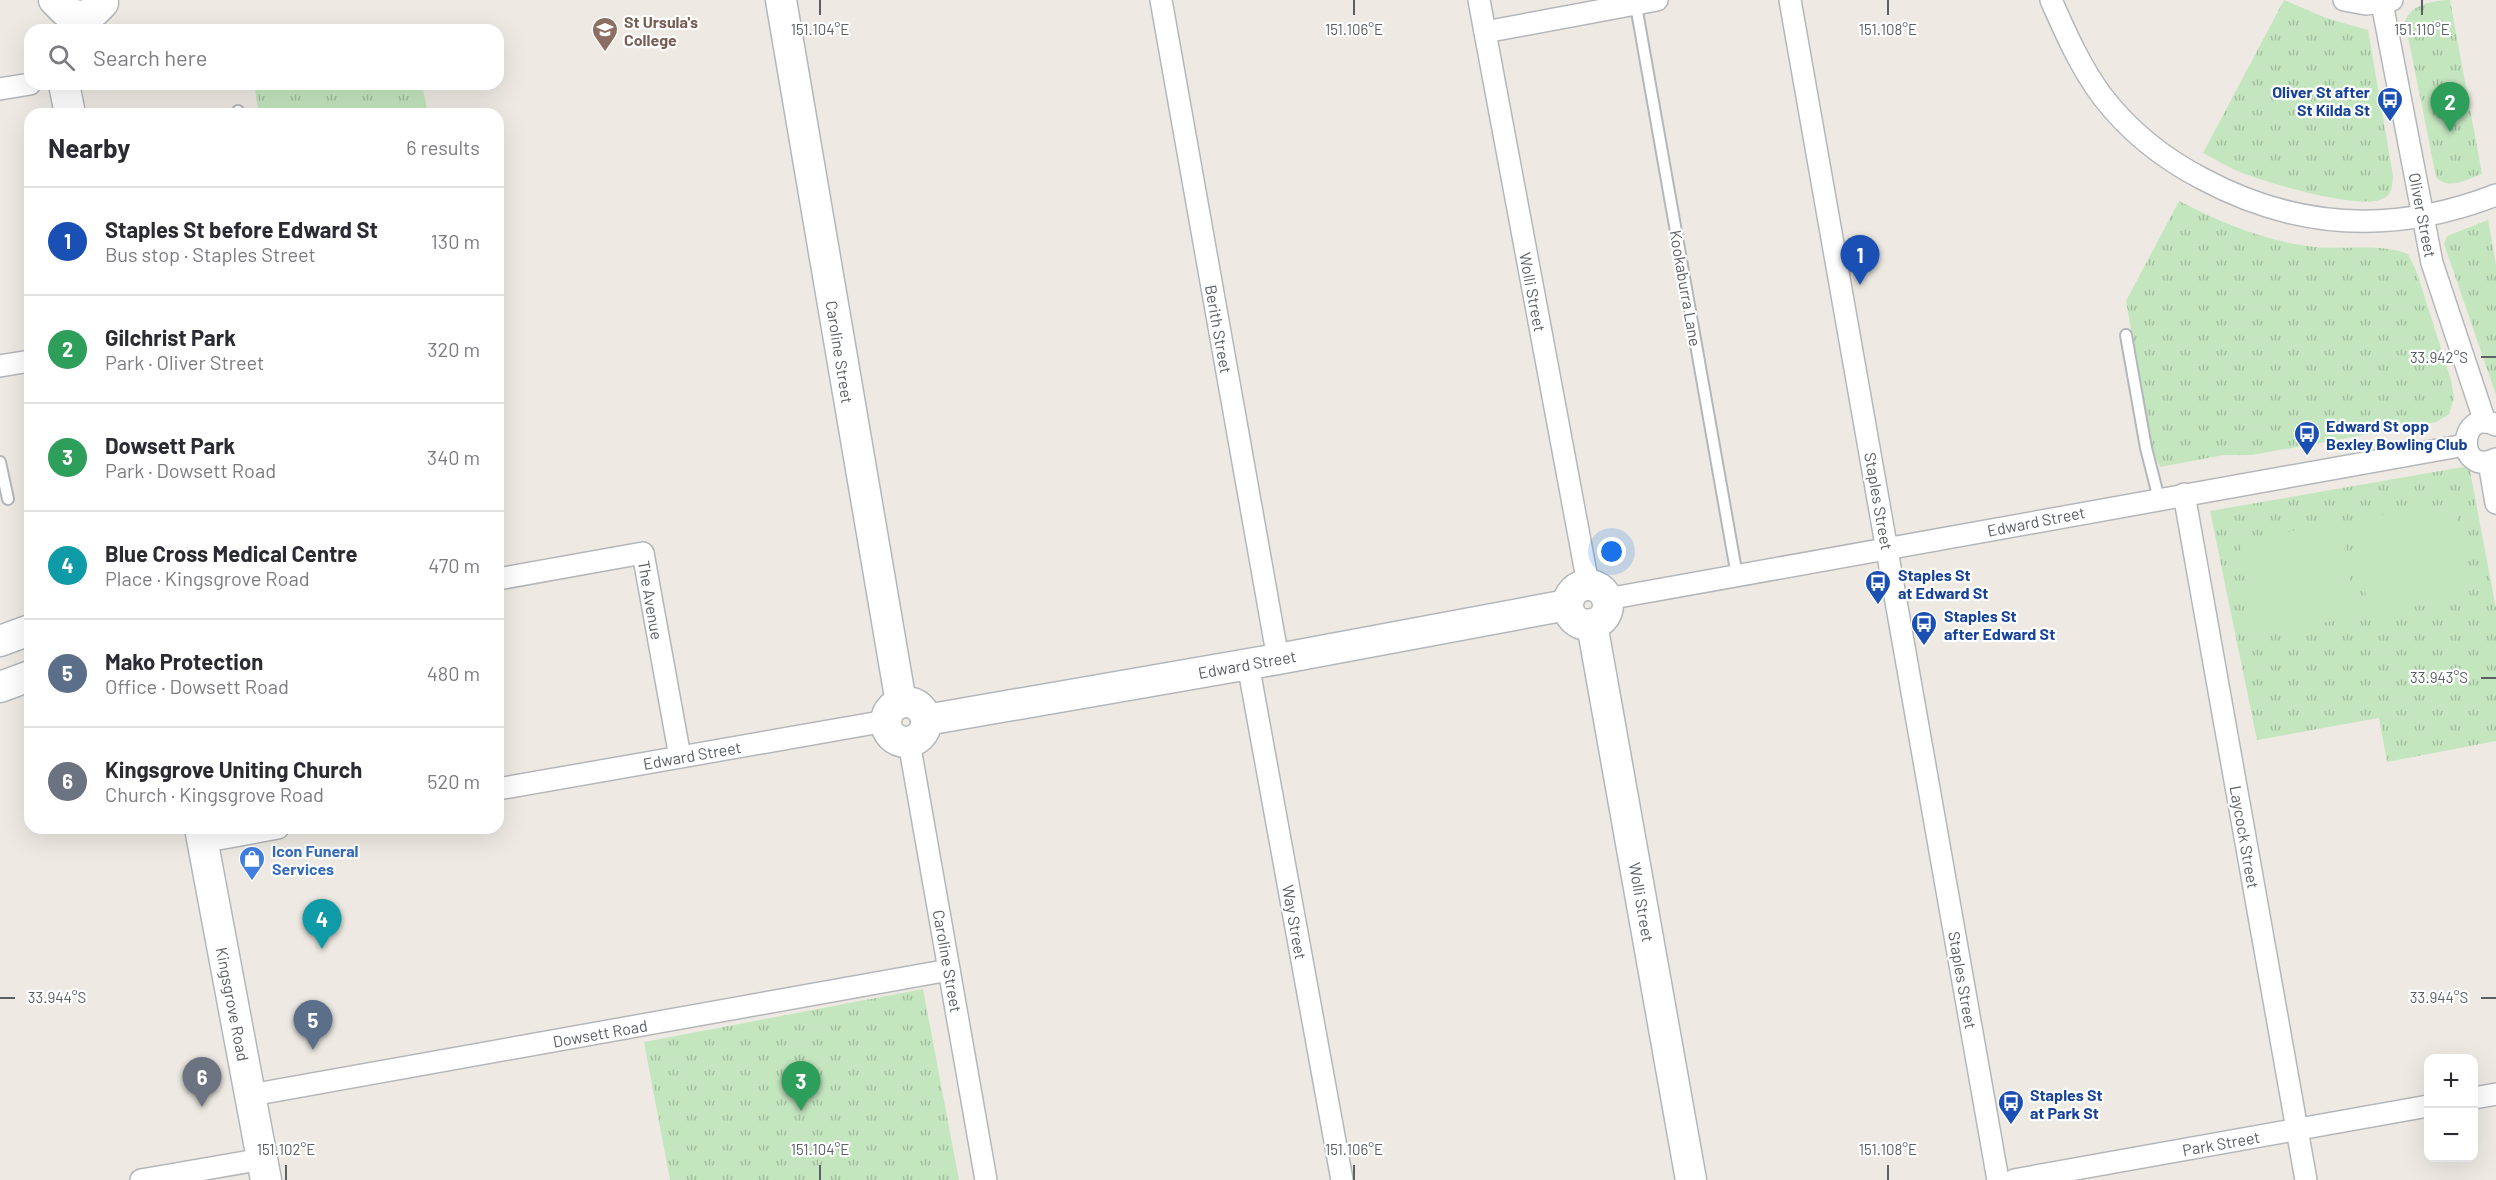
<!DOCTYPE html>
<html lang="en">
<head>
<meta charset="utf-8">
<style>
	:root { --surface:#fff; --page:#f2f2f3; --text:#2b2b33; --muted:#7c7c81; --line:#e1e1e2; --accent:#b45309 }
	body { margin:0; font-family:Barlow,sans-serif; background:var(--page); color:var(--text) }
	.controls { position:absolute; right:18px; bottom:18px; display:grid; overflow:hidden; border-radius:12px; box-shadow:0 6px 24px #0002 }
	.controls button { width:54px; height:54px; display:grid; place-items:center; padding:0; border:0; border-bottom:2px solid var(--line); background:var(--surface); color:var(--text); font:30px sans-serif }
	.you { position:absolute; left:1612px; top:552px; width:21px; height:21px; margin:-15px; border:4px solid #fff; border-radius:50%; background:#1a73e8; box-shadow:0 0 0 9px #1a73e833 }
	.badge { display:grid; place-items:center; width:39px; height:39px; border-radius:50%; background:var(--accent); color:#fff; font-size:20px; font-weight:700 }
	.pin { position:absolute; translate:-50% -50px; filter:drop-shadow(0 2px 3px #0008) }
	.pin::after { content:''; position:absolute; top:32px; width:21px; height:18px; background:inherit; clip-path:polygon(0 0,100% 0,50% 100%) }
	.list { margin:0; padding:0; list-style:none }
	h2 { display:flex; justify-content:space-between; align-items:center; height:78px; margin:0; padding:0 24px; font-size:26px }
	h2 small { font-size:20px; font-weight:400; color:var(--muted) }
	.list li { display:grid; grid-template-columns:39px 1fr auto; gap:18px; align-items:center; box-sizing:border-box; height:108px; padding:0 24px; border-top:2px solid var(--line) }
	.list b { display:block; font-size:22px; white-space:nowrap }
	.list p { margin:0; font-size:20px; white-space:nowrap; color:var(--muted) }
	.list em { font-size:20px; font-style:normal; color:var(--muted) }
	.icon { flex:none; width:33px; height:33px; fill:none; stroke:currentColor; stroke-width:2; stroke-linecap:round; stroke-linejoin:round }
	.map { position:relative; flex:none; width:2496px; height:1180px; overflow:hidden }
	.search { position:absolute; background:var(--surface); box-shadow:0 6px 24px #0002; left:24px; top:24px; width:480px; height:66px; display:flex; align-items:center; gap:15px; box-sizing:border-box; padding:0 21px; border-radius:18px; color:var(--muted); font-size:22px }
	.panel { position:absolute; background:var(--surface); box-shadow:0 6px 24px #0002; left:24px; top:108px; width:480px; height:726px; border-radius:18px }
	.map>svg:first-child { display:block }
</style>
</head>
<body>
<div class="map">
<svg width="2496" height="1180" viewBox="0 0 2496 1180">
	<defs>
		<pattern id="grass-tufts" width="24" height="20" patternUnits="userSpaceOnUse" patternTransform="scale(1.5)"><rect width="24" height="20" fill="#c4e6bf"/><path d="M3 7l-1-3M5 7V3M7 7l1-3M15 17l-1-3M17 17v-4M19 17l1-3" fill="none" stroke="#a2be9f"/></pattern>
	</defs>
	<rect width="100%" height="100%" fill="#eeeae3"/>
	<!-- grass -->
	<g fill="url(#grass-tufts)">
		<path d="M 2284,0 L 2326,18 L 2368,30 L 2393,176 C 2392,183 2393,192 2386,197 C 2365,213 2265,182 2240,172 C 2227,167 2215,159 2203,153 Z"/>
		<path d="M 2450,0 L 2482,174 C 2468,179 2448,191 2436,177 L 2405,22 C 2409,5 2434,0 2450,0 Z"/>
		<path d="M 254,84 L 422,84 L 428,114 L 259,114 Z"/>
		<path d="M 2179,201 C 2222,223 2267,242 2315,247 C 2344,250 2382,243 2408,254 L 2416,270 L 2451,380 L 2454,398 L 2449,414 L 2436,422 L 2252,455 L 2224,455 L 2160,467 L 2151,447 L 2126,301 Z"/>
		<path d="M 2488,220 L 2496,265 L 2496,395 L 2444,244 L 2447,236 Z"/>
		<path d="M 2469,466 L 2496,608 L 2496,741 L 2387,762 L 2379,718 L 2257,740 L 2210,511 Z"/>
		<path d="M 923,989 L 959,1180 L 670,1180 L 644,1042 Z"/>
	</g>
	<!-- pitch -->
	<g fill="#c4e6bf">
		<path d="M 2455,503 L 2470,597 L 2369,614 L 2353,520 Z"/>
		<path d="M 2340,523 L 2356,617 L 2254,634 L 2239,540 Z"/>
	</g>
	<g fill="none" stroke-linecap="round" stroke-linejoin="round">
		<defs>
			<g id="lane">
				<path d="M 1635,0 L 1737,576"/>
				<path d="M 238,114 L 238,111"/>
				<path d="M 2126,335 L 2146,448 L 2159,499"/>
				<path d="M 0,462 L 8,499"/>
			</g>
			<g id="street">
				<path d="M 1161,0 L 1278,659"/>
				<path d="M 1479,0 L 1588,584"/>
				<path d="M 1790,0 L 1998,1180"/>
				<path d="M 2051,0 C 2066,34 2080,66 2102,96 C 2129,131 2164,159 2203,179 C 2298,230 2396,234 2496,195"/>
				<path d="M 2344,0 L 2366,4 L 2392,0"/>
				<path d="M 2382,3 L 2432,263 L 2485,422"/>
				<path d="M 1485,32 L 1657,0"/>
				<path d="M 0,89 L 30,84"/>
				<path d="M 0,366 L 30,361"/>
				<path d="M 2496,425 C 2458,406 2455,478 2496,459"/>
				<path d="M 2489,462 L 2496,503"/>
				<path d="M 2184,494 L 2306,1180"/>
				<path d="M 498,579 L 643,553 L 680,757"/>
				<path d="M 1607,599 L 2465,445"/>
				<path d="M 1248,664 L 1342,1180"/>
				<path d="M 909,742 L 986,1180"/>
				<path d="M 498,789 L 886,721"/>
				<path d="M 202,842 L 278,828"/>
				<path d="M 251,1095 L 949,970"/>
				<path d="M 2474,1098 L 2496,1094"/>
				<path d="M 141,1180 L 263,1159"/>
				<path d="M 2014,1180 L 2428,1106"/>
			</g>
			<g id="secondary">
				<path d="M 54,0 L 65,11 L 80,17 L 94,12 L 103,3"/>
				<path d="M 781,0 L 901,703"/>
				<path d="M 64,84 L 70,114"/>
				<circle cx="1588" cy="605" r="20"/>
				<path d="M 1592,624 L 1691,1180"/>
				<path d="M 0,641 L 30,630"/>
				<path d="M 0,687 L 30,676"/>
				<circle cx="906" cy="722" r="20"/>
				<path d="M 926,720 L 1278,659 L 1567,605"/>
				<path d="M 200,828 L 266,1180"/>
			</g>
		</defs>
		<!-- lane casing -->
		<use href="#lane" stroke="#b4b7ba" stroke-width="14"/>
		<!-- street casing -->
		<use href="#street" stroke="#b4b7ba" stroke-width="24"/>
		<!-- secondary casing -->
		<use href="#secondary" stroke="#b2b7bb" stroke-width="33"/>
		<!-- lane -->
		<use href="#lane" stroke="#fff" stroke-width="10"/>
		<!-- street -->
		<use href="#street" stroke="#fff" stroke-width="21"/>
		<!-- secondary -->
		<use href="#secondary" stroke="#fff" stroke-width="30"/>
	</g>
	<!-- ticks -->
	<path fill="none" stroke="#5b6064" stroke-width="2" d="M 820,0 L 820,15M 1354,0 L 1354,15M 1888,0 L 1888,15M 2422,0 L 2422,15M 2481,357 L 2496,357M 2481,678 L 2496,678M 0,998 L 15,998M 2481,998 L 2496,998M 286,1165 L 286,1180M 820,1165 L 820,1180M 1354,1165 L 1354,1180M 1888,1165 L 1888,1180"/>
	<!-- icons -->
	<defs>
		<symbol id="school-pin" viewBox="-11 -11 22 30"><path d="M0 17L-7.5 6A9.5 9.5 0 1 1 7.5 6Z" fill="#8d6e63" stroke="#fff"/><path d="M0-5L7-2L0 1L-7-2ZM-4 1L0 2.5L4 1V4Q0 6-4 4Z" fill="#fff"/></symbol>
		<symbol id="bus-pin" viewBox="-11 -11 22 30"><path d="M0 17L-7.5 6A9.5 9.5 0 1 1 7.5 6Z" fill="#1a4fb4" stroke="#fff"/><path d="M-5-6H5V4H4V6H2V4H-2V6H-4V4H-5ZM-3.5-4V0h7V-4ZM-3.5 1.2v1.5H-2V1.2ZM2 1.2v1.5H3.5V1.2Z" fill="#fff"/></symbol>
		<symbol id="shop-pin" viewBox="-11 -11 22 30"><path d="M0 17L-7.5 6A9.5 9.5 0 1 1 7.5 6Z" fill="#3f7fe0" stroke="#fff"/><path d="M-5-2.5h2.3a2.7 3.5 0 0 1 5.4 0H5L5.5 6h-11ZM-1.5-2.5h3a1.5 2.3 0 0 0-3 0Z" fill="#fff"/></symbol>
	</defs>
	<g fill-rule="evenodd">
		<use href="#school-pin" x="590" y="15" width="30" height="40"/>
		<use href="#bus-pin" x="2375" y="85" width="30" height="40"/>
		<use href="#bus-pin" x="2292" y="419" width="30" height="40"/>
		<use href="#bus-pin" x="1863" y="568" width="30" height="40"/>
		<use href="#bus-pin" x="1909" y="609" width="30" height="40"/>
		<use href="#shop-pin" x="237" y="844" width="30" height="40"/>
		<use href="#bus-pin" x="1996" y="1088" width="30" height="40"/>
	</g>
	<g text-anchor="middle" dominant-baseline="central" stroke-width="4.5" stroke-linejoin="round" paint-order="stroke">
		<!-- education labels -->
		<g font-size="16" font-weight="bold" fill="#785e54" stroke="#fff" text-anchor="start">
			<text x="624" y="21">St Ursula's<tspan x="624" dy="18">College</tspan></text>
		</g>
		<!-- transit labels -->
		<g font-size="16" font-weight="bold" fill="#164399" stroke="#fff" text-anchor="start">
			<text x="2370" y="91" text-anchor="end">Oliver St after<tspan x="2370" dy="18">St Kilda St</tspan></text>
			<text x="2326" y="425">Edward St opp<tspan x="2326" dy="18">Bexley Bowling Club</tspan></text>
			<text x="1898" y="574">Staples St<tspan x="1898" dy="18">at Edward St</tspan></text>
			<text x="1944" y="615">Staples St<tspan x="1944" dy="18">after Edward St</tspan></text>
			<text x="2030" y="1094">Staples St<tspan x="2030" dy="18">at Park St</tspan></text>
		</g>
		<!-- street labels -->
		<g font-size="16" fill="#5b6064" stroke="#fff">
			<text transform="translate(2423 215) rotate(79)">Oliver Street</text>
			<text transform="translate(1686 288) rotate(80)">Kookaburra Lane</text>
			<text transform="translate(1533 292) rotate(79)">Wolli Street</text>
			<text transform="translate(1219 329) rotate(80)">Berith Street</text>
			<text transform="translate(840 352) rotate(81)">Caroline Street</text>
			<text transform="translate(1879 501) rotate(80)">Staples Street</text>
			<text transform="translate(2036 521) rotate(-11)">Edward Street</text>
			<text transform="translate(651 600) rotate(80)">The Avenue</text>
			<text transform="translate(1247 664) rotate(-10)">Edward Street</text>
			<text transform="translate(692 755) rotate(-10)">Edward Street</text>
			<text transform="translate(2245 837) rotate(80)">Laycock Street</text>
			<text transform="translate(1642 902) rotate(80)">Wolli Street</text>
			<text transform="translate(1295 922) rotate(80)">Way Street</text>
			<text transform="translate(948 961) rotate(80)">Caroline Street</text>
			<text transform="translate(1963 980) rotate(80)">Staples Street</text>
			<text transform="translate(233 1004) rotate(79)">Kingsgrove Road</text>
			<text transform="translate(600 1033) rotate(-10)">Dowsett Road</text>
			<text transform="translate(2221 1143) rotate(-10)">Park Street</text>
		</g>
		<!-- shop labels -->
		<g font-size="16" font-weight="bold" fill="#366cbe" stroke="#fff" text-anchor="start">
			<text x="272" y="850">Icon Funeral<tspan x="272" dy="18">Services</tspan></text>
		</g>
	</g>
	<g font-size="15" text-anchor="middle" fill="#5b6064" stroke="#fff" stroke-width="4.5" stroke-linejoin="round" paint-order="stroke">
		<text x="820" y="35">151.104°E</text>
		<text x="1354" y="35">151.106°E</text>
		<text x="1888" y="35">151.108°E</text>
		<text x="2422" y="35">151.110°E</text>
		<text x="2439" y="363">33.942°S</text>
		<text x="2439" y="683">33.943°S</text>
		<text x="57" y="1003">33.944°S</text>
		<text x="2439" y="1003">33.944°S</text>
		<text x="286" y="1155">151.102°E</text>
		<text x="820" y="1155">151.104°E</text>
		<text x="1354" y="1155">151.106°E</text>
		<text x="1888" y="1155">151.108°E</text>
	</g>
</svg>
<div class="controls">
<button>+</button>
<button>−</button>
</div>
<div class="you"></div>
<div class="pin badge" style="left:1860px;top:285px;background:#1a4fb4">1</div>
<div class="pin badge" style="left:2450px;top:132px;background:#2e9e5b">2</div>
<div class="pin badge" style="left:801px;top:1111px;background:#2e9e5b">3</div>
<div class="pin badge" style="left:322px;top:949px;background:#0f9aa8">4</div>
<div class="pin badge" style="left:313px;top:1050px;background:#5c6f8a">5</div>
<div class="pin badge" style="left:202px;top:1107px;background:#6b7280">6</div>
<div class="search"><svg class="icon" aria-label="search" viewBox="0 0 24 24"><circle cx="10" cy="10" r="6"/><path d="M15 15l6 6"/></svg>Search here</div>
<section class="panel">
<h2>Nearby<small>6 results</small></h2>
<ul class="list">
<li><span class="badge" style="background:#1a4fb4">1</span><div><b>Staples St before Edward St</b><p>Bus stop · Staples Street</p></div><em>130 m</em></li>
<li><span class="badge" style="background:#2e9e5b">2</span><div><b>Gilchrist Park</b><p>Park · Oliver Street</p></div><em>320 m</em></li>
<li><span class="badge" style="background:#2e9e5b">3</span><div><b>Dowsett Park</b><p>Park · Dowsett Road</p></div><em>340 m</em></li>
<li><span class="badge" style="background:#0f9aa8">4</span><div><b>Blue Cross Medical Centre</b><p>Place · Kingsgrove Road</p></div><em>470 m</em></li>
<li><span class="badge" style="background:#5c6f8a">5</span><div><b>Mako Protection</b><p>Office · Dowsett Road</p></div><em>480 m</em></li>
<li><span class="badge" style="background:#6b7280">6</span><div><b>Kingsgrove Uniting Church</b><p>Church · Kingsgrove Road</p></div><em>520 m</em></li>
</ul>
</section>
</div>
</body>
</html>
